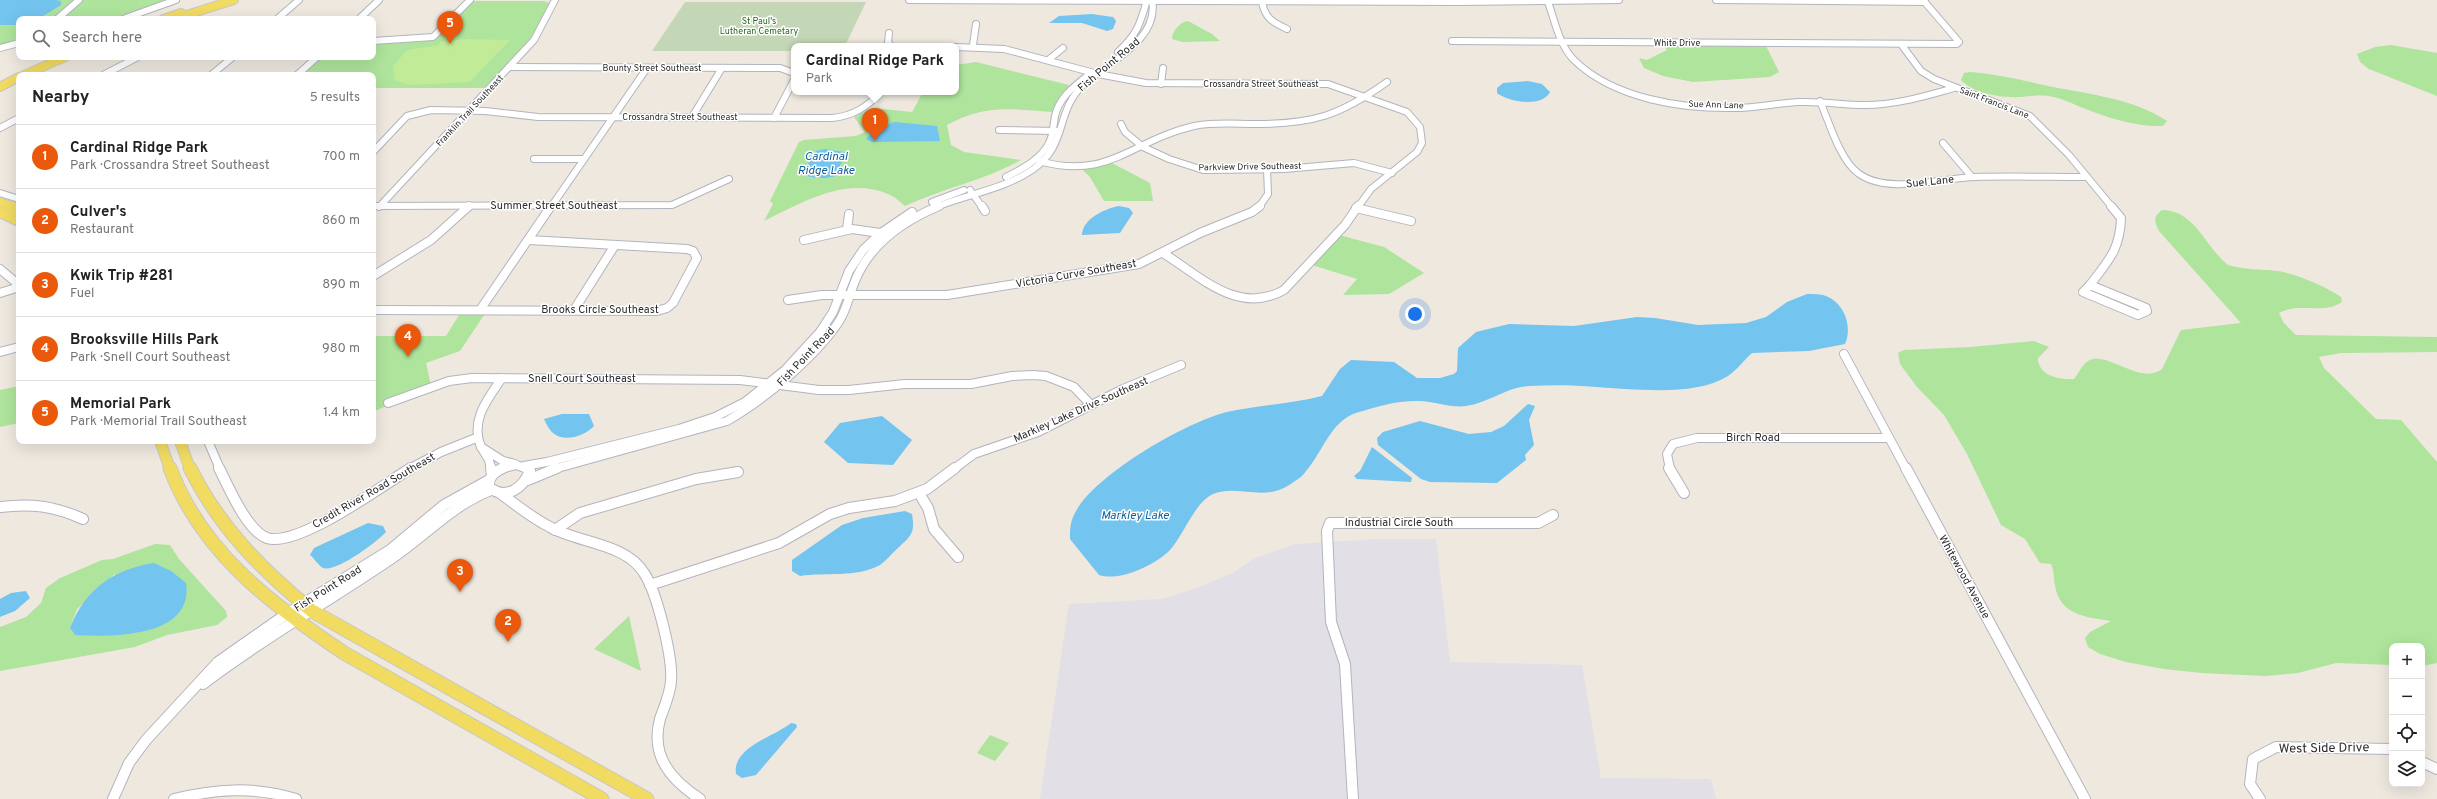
<!DOCTYPE html>
<html lang="en">
<head>
<meta charset="utf-8">
<style>
	:root { --surface:#fff; --page:#f2f2f2; --text:#222; --muted:#767676; --line:#e0e0e0; --accent:#ea580c }
	body { margin:0; font-family:Overpass,sans-serif; background:var(--page); color:var(--text) }
	.controls { position:absolute; right:12px; bottom:12px; display:grid; overflow:hidden; border-radius:8px; box-shadow:0 4px 16px #0002 }
	.controls button { width:36px; height:36px; display:grid; place-items:center; padding:0; border:0; border-bottom:1px solid var(--line); background:var(--surface); color:var(--text); font:20px sans-serif }
	.you { position:absolute; left:1415px; top:314px; width:14px; height:14px; margin:-10px; border:3px solid #fff; border-radius:50%; background:#1a73e8; box-shadow:0 0 0 6px #1a73e833 }
	.badge { display:grid; place-items:center; width:26px; height:26px; border-radius:50%; background:var(--accent); color:#fff; font-size:13px; font-weight:700 }
	.pin { position:absolute; translate:-50% -33px; filter:drop-shadow(0 1px 2px #0008) }
	.pin::after { content:''; position:absolute; top:21px; width:14px; height:12px; background:inherit; clip-path:polygon(0 0,100% 0,50% 100%) }
	.popup { position:absolute; left:791px; top:43px; width:168px; height:52px; box-sizing:border-box; display:grid; place-content:center; border-radius:8px; background:var(--surface); filter:drop-shadow(0 1px 3px #0005); font-size:13px; white-space:nowrap; color:var(--muted) }
	.popup b { font-size:15px; color:var(--text) }
	.popup::after { content:''; position:absolute; left:50%; top:100%; margin-left:-8px; border:8px solid transparent; border-top-color:var(--surface) }
	.list { margin:0; padding:0; list-style:none }
	h2 { display:flex; justify-content:space-between; align-items:center; height:52px; margin:0; padding:0 16px; font-size:17px }
	h2 small { font-size:13px; font-weight:400; color:var(--muted) }
	.list li { display:grid; grid-template-columns:26px 1fr auto; gap:12px; align-items:center; box-sizing:border-box; height:64px; padding:0 16px; border-top:1px solid var(--line) }
	.list b { display:block; font-size:15px; white-space:nowrap }
	.list p { margin:0; font-size:13px; white-space:nowrap; color:var(--muted) }
	.list em { font-size:13px; font-style:normal; color:var(--muted) }
	.icon { flex:none; width:22px; height:22px; fill:none; stroke:currentColor; stroke-width:2; stroke-linecap:round; stroke-linejoin:round }
	.map { position:relative; flex:none; width:2437px; height:799px; overflow:hidden }
	.search { position:absolute; background:var(--surface); box-shadow:0 4px 16px #0002; left:16px; top:16px; width:360px; height:44px; display:flex; align-items:center; gap:10px; box-sizing:border-box; padding:0 14px; border-radius:8px; color:var(--muted); font-size:15px }
	.panel { position:absolute; background:var(--surface); box-shadow:0 4px 16px #0002; left:16px; top:72px; width:360px; height:372px; border-radius:8px }
	.map>svg:first-child { display:block }
</style>
</head>
<body>
<div class="map">
<svg width="2437" height="799" viewBox="0 0 2437 799">
	<rect width="100%" height="100%" fill="#eee8df"/>
	<!-- industrial -->
	<path fill="#e2dfe6" d="M 1380,539 L 1436,539 L 1450,662 L 1582,665 L 1601,778 L 1711,779 L 1716,799 L 1040,799 L 1069,604 L 1161,599 L 1195,589 L 1233,573 L 1253,559 L 1296,544 Z"/>
	<!-- green -->
	<g fill="#aee49c" fill-rule="evenodd">
		<path d="M 0,0 L 172,0 L 116,19 L 19,19 L 19,42 L 0,47 Z"/>
		<path d="M 476,1 L 544,1 L 549,3 L 536,32 L 488,88 L 373,88 L 373,75 L 301,75 L 320,57 L 373,57 L 373,42 L 425,40 L 471,2 Z"/>
		<path d="M 1188,21 L 1212,34 L 1220,41 L 1183,42 L 1172,39 C 1172,31 1180,22 1188,21 Z"/>
		<path d="M 1664,45 L 1766,46 L 1779,72 L 1770,77 L 1693,82 L 1663,76 L 1644,68 L 1639,58 L 1647,60 L 1667,50 Z"/>
		<path d="M 2391,45 L 2437,53 L 2437,96 L 2369,69 L 2360,62 L 2357,54 L 2375,47 Z"/>
		<path d="M 976,62 L 1069,85 L 1052,112 C 1009,109 986,104 947,125 L 951,145 L 964,152 L 1021,160 C 985,180 943,188 905,206 C 900,202 894,196 888,194 C 846,176 801,203 764,221 L 773,204 L 770,201 L 799,142 L 804,140 L 856,136 L 865,132 L 854,117 L 873,108 L 912,112 L 923,92 L 956,92 L 956,65 Z"/>
		<path d="M 1970,72 C 1997,74 2021,80 2048,86 C 2087,94 2133,98 2167,121 L 2163,126 C 2135,127 2109,118 2083,108 C 2071,103 2061,98 2049,96 C 2039,95 2031,96 2021,97 C 2002,98 1974,94 1961,80 L 1964,73 Z"/>
		<path d="M 1110,162 L 1150,183 L 1153,201 L 1104,201 L 1090,177 L 1081,168 Z"/>
		<path d="M 2162,210 C 2195,210 2206,248 2228,265 C 2244,270 2261,269 2277,271 C 2295,273 2327,287 2341,297 L 2342,302 C 2323,315 2298,302 2279,313 L 2284,323 L 2296,335 L 2437,337 L 2437,352 L 2341,353 L 2319,357 L 2324,368 L 2376,419 L 2401,420 L 2437,462 L 2437,663 L 2422,666 L 2422,646 L 2392,646 L 2392,665 L 2336,663 L 2298,673 L 2265,676 L 2202,673 L 2164,669 L 2126,662 L 2100,654 L 2088,647 L 2085,638 L 2090,632 L 2111,621 C 2086,617 2059,615 2055,585 C 2053,576 2055,574 2051,564 L 2040,563 L 2025,539 L 2001,525 L 1967,454 L 1944,415 L 1917,387 L 1900,364 L 1898,353 L 1904,350 L 1971,347 L 2034,341 L 2049,347 L 2038,358 C 2038,376 2060,380 2074,379 C 2078,374 2082,365 2088,361 C 2107,350 2140,386 2162,369 L 2181,330 L 2241,323 L 2159,231 C 2154,221 2153,217 2162,210 Z"/>
		<path d="M 1339,235 L 1384,247 L 1424,273 L 1389,294 L 1343,295 L 1357,279 L 1312,265 Z"/>
		<path d="M 461,312 L 486,312 L 460,351 L 426,363 L 431,385 L 373,412 L 373,336 L 446,336 Z"/>
		<path d="M 19,386 L 19,423 L 0,427 L 0,390 Z"/>
		<path d="M 155,544 L 170,545 L 179,559 L 226,611 L 227,617 L 217,625 L 167,635 L 135,647 L 0,671 L 0,627 L 26,617 L 41,603 L 46,588 L 60,578 L 102,560 L 113,559 ZM 115,574 L 112,635 L 75,635 L 70,628 L 77,609 Z"/>
		<path d="M 629,616 L 641,671 L 594,649 Z"/>
		<path d="M 990,735 L 1009,743 L 995,761 L 977,753 Z"/>
	</g>
	<!-- cemetery -->
	<path fill="#c3d7b6" d="M 685,2 L 866,2 L 845,46 L 794,46 L 794,51 L 652,51 Z"/>
	<!-- pitch -->
	<path fill="#c1eb97" d="M 467,39 L 510,40 L 470,82 L 409,85 L 395,80 L 393,66 L 407,50 L 439,45 L 440,42 Z"/>
	<!-- water -->
	<g fill="#73c4ef">
		<path d="M 0,0 L 56,0 L 61,1 L 61,5 L 38,19 L 19,19 L 19,25 L 0,25 Z"/>
		<path d="M 1092,14 L 1113,17 L 1116,21 L 1113,29 L 1107,31 L 1082,23 L 1049,23 L 1059,16 Z"/>
		<path d="M 1528,81 L 1542,84 L 1550,92 C 1542,108 1508,102 1497,93 L 1497,88 L 1503,83 Z"/>
		<path d="M 894,122 L 937,126 L 940,141 L 872,142 L 866,139 L 872,132 Z"/>
		<path d="M 825,149 L 850,153 C 848,160 840,161 839,169 L 842,172 C 831,181 814,178 801,175 L 816,151 Z"/>
		<path d="M 1119,206 L 1129,208 L 1133,213 L 1120,233 L 1082,235 C 1082,219 1106,208 1119,206 Z"/>
		<path d="M 1807,294 C 1812,294 1819,294 1823,295 C 1844,301 1853,326 1845,344 L 1809,351 L 1752,353 C 1744,360 1737,370 1728,376 C 1695,397 1634,389 1596,387 C 1574,385 1551,385 1529,386 C 1507,387 1488,403 1466,406 C 1451,408 1436,402 1421,401 C 1398,400 1378,406 1356,413 C 1331,421 1322,453 1306,471 C 1303,476 1297,480 1292,483 C 1266,503 1238,484 1213,494 C 1195,502 1183,536 1170,550 C 1155,565 1120,582 1099,575 L 1070,539 C 1070,530 1070,522 1075,513 C 1094,475 1186,422 1227,412 C 1258,405 1291,404 1322,396 L 1340,369 L 1351,360 L 1394,362 L 1417,378 L 1440,378 L 1454,374 L 1457,371 L 1458,348 L 1476,332 L 1509,324 L 1574,326 L 1637,317 L 1655,318 L 1698,325 L 1746,323 L 1766,317 L 1787,302 Z"/>
		<path d="M 1528,404 L 1535,406 L 1529,420 L 1534,445 L 1525,455 L 1526,460 L 1497,483 L 1430,482 L 1421,479 L 1378,445 L 1377,438 L 1383,432 L 1420,421 L 1469,434 L 1491,432 L 1504,426 Z"/>
		<path d="M 562,414 L 589,414 L 594,426 C 584,436 565,443 553,433 C 549,430 546,423 544,419 Z"/>
		<path d="M 882,416 L 912,440 L 893,465 L 848,463 L 824,442 L 840,423 Z"/>
		<path d="M 1372,447 L 1412,478 L 1411,482 L 1357,479 L 1354,476 L 1360,471 Z"/>
		<path d="M 905,511 L 912,514 C 915,533 912,535 898,548 C 892,553 886,561 880,565 C 856,578 826,572 800,576 L 792,571 L 792,560 L 842,525 L 863,518 Z"/>
		<path d="M 368,523 L 383,526 L 386,532 C 378,541 336,573 323,568 C 319,566 314,558 310,555 L 314,548 Z"/>
		<path d="M 154,563 L 171,571 L 186,583 C 194,638 112,637 75,635 L 70,628 C 85,589 114,569 154,563 Z"/>
		<path d="M 26,591 L 30,598 L 15,611 L 0,617 L 0,599 L 11,593 Z"/>
		<path d="M 791,723 L 796,724 L 797,727 L 756,775 L 742,778 L 736,774 C 732,747 774,737 791,723 Z"/>
	</g>
	<g fill="none" stroke-linecap="round" stroke-linejoin="round">
		<defs>
			<g id="minor-far2">
				<path d="M 909,0 L 1459,2 L 1619,0"/>
				<path d="M 1716,0 L 1925,2"/>
				<path d="M 1262,2 C 1265,18 1272,22 1287,29"/>
				<path d="M 1548,2 C 1555,21 1559,45 1574,60 C 1614,99 1682,109 1735,108 C 1757,108 1777,103 1799,102 C 1821,101 1843,105 1865,105 C 1896,105 1925,96 1954,88"/>
				<path d="M 57,19 L 79,0"/>
				<path d="M 123,19 L 176,0"/>
				<path d="M 277,19 L 299,0"/>
				<path d="M 359,19 L 379,0"/>
				<path d="M 889,33 L 888,42 L 891,46"/>
				<path d="M 373,41 L 433,37 L 470,0"/>
				<path d="M 1452,41 L 1957,44 L 1959,42 L 1923,0"/>
				<path d="M 1901,44 L 1921,71 L 1934,79 L 2030,116 L 2069,155 L 2112,207"/>
				<path d="M 973,45 L 976,24"/>
				<path d="M 956,47 L 1004,49 L 1098,74 L 1146,83 L 1328,84 L 1407,112 L 1420,127 L 1422,143 L 1417,152 L 1371,189 L 1358,207"/>
				<path d="M 0,48 L 19,43"/>
				<path d="M 1118,52 C 1137,34 1140,25 1147,0"/>
				<path d="M 1048,60 L 1063,48"/>
				<path d="M 509,67 L 780,68 L 794,73"/>
				<path d="M 103,75 L 138,57"/>
				<path d="M 211,75 L 233,57"/>
				<path d="M 297,75 L 317,57"/>
				<path d="M 1161,84 L 1163,68"/>
				<path d="M 1820,101 C 1829,122 1840,160 1858,173 C 1886,195 1942,178 1974,177 C 2012,176 2049,177 2087,177"/>
				<path d="M 692,117 L 722,68"/>
				<path d="M 774,118 L 794,80"/>
				<path d="M 1121,124 L 1125,132 L 1143,147 L 1169,159 L 1203,170 L 1284,169 L 1354,163 L 1392,173"/>
				<path d="M 0,128 L 19,118"/>
				<path d="M 999,130 L 1058,131"/>
				<path d="M 1943,143 L 1972,177"/>
				<path d="M 373,152 L 407,116 L 431,110 L 485,111 L 538,117 L 832,118 C 853,116 867,107 881,92"/>
				<path d="M 534,159 L 584,159"/>
				<path d="M 1039,161 C 1109,181 1132,140 1194,126 C 1214,122 1235,124 1255,124 C 1313,124 1339,116 1387,82"/>
				<path d="M 1006,177 C 1020,170 1036,162 1046,148 C 1053,139 1053,127 1055,116 C 1059,98 1073,87 1087,76"/>
				<path d="M 970,190 L 982,207"/>
				<path d="M 0,193 L 19,199"/>
				<path d="M 932,202 L 964,190"/>
				<path d="M 373,206 L 672,205 L 729,179"/>
				<path d="M 379,207 L 534,40 L 555,0"/>
				<path d="M 467,207 L 469,206"/>
				<path d="M 551,207 L 647,68"/>
				<path d="M 936,207 C 968,194 1004,189 1032,170 C 1068,146 1055,113 1082,86 C 1106,63 1160,41 1152,0"/>
				<path d="M 1259,207 L 1268,194 L 1267,169"/>
			</g>
			<g id="minor-far1">
				<path d="M 982,206 L 985,211"/>
				<path d="M 1356,208 L 1411,221"/>
				<path d="M 847,229 L 849,214"/>
				<path d="M 804,240 L 852,229 L 880,233"/>
				<path d="M 1163,253 C 1200,276 1238,316 1284,290 L 1345,225 L 1358,206"/>
				<path d="M 0,269 L 19,285"/>
				<path d="M 373,276 L 431,240 L 469,206"/>
				<path d="M 2090,285 L 2146,308 L 2147,311 L 2138,315 L 2083,292 Z"/>
				<path d="M 2090,285 C 2108,261 2120,250 2121,218 L 2111,206"/>
				<path d="M 0,293 L 19,287"/>
				<path d="M 788,300 L 822,295 L 947,295 L 1139,264 L 1200,233 L 1252,212 L 1260,206"/>
				<path d="M 373,310 L 657,311 L 667,308 L 673,303 L 697,258 L 693,251 L 687,249 L 529,240"/>
				<path d="M 480,310 L 551,206"/>
				<path d="M 574,310 L 615,245"/>
				<path d="M 0,352 L 19,347"/>
				<path d="M 1844,354 L 1906,469"/>
				<path d="M 388,403 L 449,381 L 472,378 L 740,380 L 819,390 L 849,390 L 905,384 L 971,384 L 1012,376 L 1033,375 L 1046,376 L 1074,387 L 1091,405"/>
				<path d="M 208,441 L 220,469"/>
				<path d="M 481,447 C 470,420 487,400 502,378"/>
				<path d="M 524,466 L 547,462 L 679,429 L 715,417 L 745,402 L 785,370 L 820,332 L 833,312 L 849,271 L 863,250 L 881,233 L 912,212"/>
				<path d="M 409,469 L 441,452 L 476,438"/>
				<path d="M 491,469 L 489,460 L 481,447 L 503,461 L 515,464"/>
				<path d="M 501,469 L 516,465 L 528,469"/>
				<path d="M 554,469 L 727,421 C 764,400 814,358 838,323 C 847,310 849,295 855,281 C 870,244 903,221 939,206"/>
				<path d="M 954,469 L 974,454 L 1038,432 L 1123,389 L 1181,365"/>
				<path d="M 1670,469 L 1667,454 L 1673,444 L 1697,438 L 1889,438"/>
			</g>
			<g id="minor">
				<path d="M 219,468 C 228,486 247,531 267,538 C 298,548 383,485 411,468"/>
				<path d="M 491,468 L 492,475"/>
				<path d="M 503,468 C 494,472 488,477 489,487 C 506,501 523,488 530,471 L 526,468"/>
				<path d="M 1669,468 L 1684,493"/>
				<path d="M 1906,468 L 2085,799"/>
				<path d="M 528,480 L 557,468"/>
				<path d="M 500,493 C 516,505 532,518 550,527 C 578,543 626,543 644,573 C 657,592 673,658 671,681 C 670,695 664,707 660,719 C 650,756 671,780 700,799"/>
				<path d="M 919,493 L 928,508 L 934,529 L 958,557"/>
				<path d="M 0,507 C 31,503 54,506 83,519"/>
				<path d="M 555,530 L 580,513 L 696,479 L 738,472"/>
				<path d="M 650,585 L 779,543 L 830,514 L 849,508 L 895,501 L 927,489 L 955,468"/>
				<path d="M 203,684 C 263,638 329,601 392,558 C 426,535 452,505 491,490"/>
				<path d="M 2422,762 L 2437,769"/>
				<path d="M 113,799 L 129,763 L 146,740 L 218,662 L 285,615 L 390,550 L 444,505 L 489,480"/>
				<path d="M 174,799 C 215,789 255,786 296,799"/>
				<path d="M 1353,799 L 1345,664 L 1331,622 L 1327,531 L 1330,523 L 1538,523 L 1553,515"/>
				<path d="M 2260,799 L 2250,784 L 2253,759 L 2276,747 L 2392,749"/>
			</g>
			<g id="major-far2">
				<path d="M 163,19 L 181,13"/>
				<path d="M 174,19 L 234,0"/>
				<path d="M 24,75 L 65,57"/>
				<path d="M 0,87 L 19,77"/>
				<path d="M 0,202 L 13,207"/>
			</g>
			<g id="major-far1">
				<path d="M 10,206 L 19,210"/>
				<path d="M 0,212 L 19,221"/>
				<path d="M 160,441 L 170,469"/>
				<path d="M 180,441 L 190,469"/>
			</g>
			<g id="major">
				<path d="M 170,468 C 201,552 272,605 344,653 L 602,799"/>
				<path d="M 190,468 C 219,527 262,570 312,611 L 647,799"/>
			</g>
		</defs>
		<!-- minor-far2 casing -->
		<use href="#minor-far2" stroke="#b2b4bf" stroke-width="8"/>
		<!-- minor-far1 casing -->
		<use href="#minor-far1" stroke="#b2b4bf" stroke-width="10"/>
		<!-- minor casing -->
		<use href="#minor" stroke="#b2b4bf" stroke-width="12"/>
		<!-- major-far2 casing -->
		<use href="#major-far2" stroke="#c8c8c8" stroke-width="10"/>
		<!-- major-far1 casing -->
		<use href="#major-far1" stroke="#c8c8c8" stroke-width="12"/>
		<!-- major casing -->
		<use href="#major" stroke="#c8c8c8" stroke-width="15"/>
		<!-- minor-far2 -->
		<use href="#minor-far2" stroke="#fff" stroke-width="6"/>
		<!-- minor-far1 -->
		<use href="#minor-far1" stroke="#fff" stroke-width="8"/>
		<!-- minor -->
		<use href="#minor" stroke="#fff" stroke-width="10"/>
		<!-- major-far2 -->
		<use href="#major-far2" stroke="#f1db61" stroke-width="8"/>
		<!-- major-far1 -->
		<use href="#major-far1" stroke="#f1db61" stroke-width="10"/>
		<!-- major -->
		<use href="#major" stroke="#f1db61" stroke-width="13"/>
	</g>
	<g text-anchor="middle" dominant-baseline="central" stroke-width="3" stroke-linejoin="round" paint-order="stroke">
		<!-- far-park labels -->
		<g font-size="9" fill="#256a1b" stroke="#fff">
			<text x="759" y="21">St Paul's<tspan x="759" dy="10">Lutheran Cemetary</tspan></text>
		</g>
		<!-- far-street labels -->
		<g font-size="9" fill="#2c2c2c" stroke="#fff">
			<text x="1677" y="43">White Drive</text>
			<text x="652" y="68">Bounty Street Southeast</text>
			<text x="1261" y="84">Crossandra Street Southeast</text>
			<text transform="translate(1994 103) rotate(21)">Saint Francis Lane</text>
			<text transform="translate(1716 105) rotate(2)">Sue Ann Lane</text>
			<text transform="translate(470 111) rotate(-47)">Franklin Trail Southeast</text>
			<text x="680" y="117">Crossandra Street Southeast</text>
			<text transform="translate(1250 167) rotate(-1)">Parkview Drive Southeast</text>
		</g>
		<!-- street labels -->
		<g font-size="11" fill="#2c2c2c" stroke="#fff">
			<text transform="translate(1109 65) rotate(-40)">Fish Point Road</text>
			<text transform="translate(1930 182) rotate(-6)">Suel Lane</text>
			<text x="554" y="206">Summer Street Southeast</text>
			<text transform="translate(1076 274) rotate(-10)">Victoria Curve Southeast</text>
			<text x="600" y="310">Brooks Circle Southeast</text>
			<text transform="translate(806 357) rotate(-46)">Fish Point Road</text>
			<text x="582" y="379">Snell Court Southeast</text>
			<text transform="translate(1081 410) rotate(-24)">Markley Lake Drive Southeast</text>
			<text x="1753" y="438">Birch Road</text>
			<text transform="translate(374 491) rotate(-30)">Credit River Road Southeast</text>
			<text x="1399" y="523">Industrial Circle South</text>
			<text transform="translate(1964 577) rotate(61)">Whitewood Avenue</text>
			<text transform="translate(328 589) rotate(-32)">Fish Point Road</text>
		</g>
		<!-- water labels -->
		<g font-size="12" font-style="italic" fill="#0e619e" stroke="#fff">
			<text x="826" y="157">Cardinal<tspan x="826" dy="14">Ridge Lake</tspan></text>
			<text x="1135" y="516">Markley Lake</text>
		</g>
		<!-- near-street labels -->
		<g font-size="13" fill="#2c2c2c" stroke="#fff">
			<text transform="translate(2324 749) rotate(-1)">West Side Drive</text>
		</g>
	</g>
</svg>
<div class="controls">
<button>+</button>
<button>−</button>
<button><svg class="icon" aria-label="locate" viewBox="0 0 24 24"><circle cx="12" cy="12" r="6"/><path d="M12 2v4M12 18v4M2 12h4M18 12h4"/></svg></button>
<button><svg class="icon" aria-label="layers" viewBox="0 0 24 24"><path d="M12 4l9 5-9 5-9-5zM3 14l9 5 9-5"/></svg></button>
</div>
<div class="you"></div>
<div class="pin badge" style="left:875px;top:141px">1</div>
<div class="popup"><b>Cardinal Ridge Park</b>Park</div>
<div class="pin badge" style="left:508px;top:642px">2</div>
<div class="pin badge" style="left:460px;top:592px">3</div>
<div class="pin badge" style="left:408px;top:357px">4</div>
<div class="pin badge" style="left:450px;top:44px">5</div>
<div class="search"><svg class="icon" aria-label="search" viewBox="0 0 24 24"><circle cx="10" cy="10" r="6"/><path d="M15 15l6 6"/></svg>Search here</div>
<section class="panel">
<h2>Nearby<small>5 results</small></h2>
<ul class="list">
<li><span class="badge">1</span><div><b>Cardinal Ridge Park</b><p>Park · Crossandra Street Southeast</p></div><em>700 m</em></li>
<li><span class="badge">2</span><div><b>Culver's</b><p>Restaurant</p></div><em>860 m</em></li>
<li><span class="badge">3</span><div><b>Kwik Trip #281</b><p>Fuel</p></div><em>890 m</em></li>
<li><span class="badge">4</span><div><b>Brooksville Hills Park</b><p>Park · Snell Court Southeast</p></div><em>980 m</em></li>
<li><span class="badge">5</span><div><b>Memorial Park</b><p>Park · Memorial Trail Southeast</p></div><em>1.4 km</em></li>
</ul>
</section>
</div>
</body>
</html>
